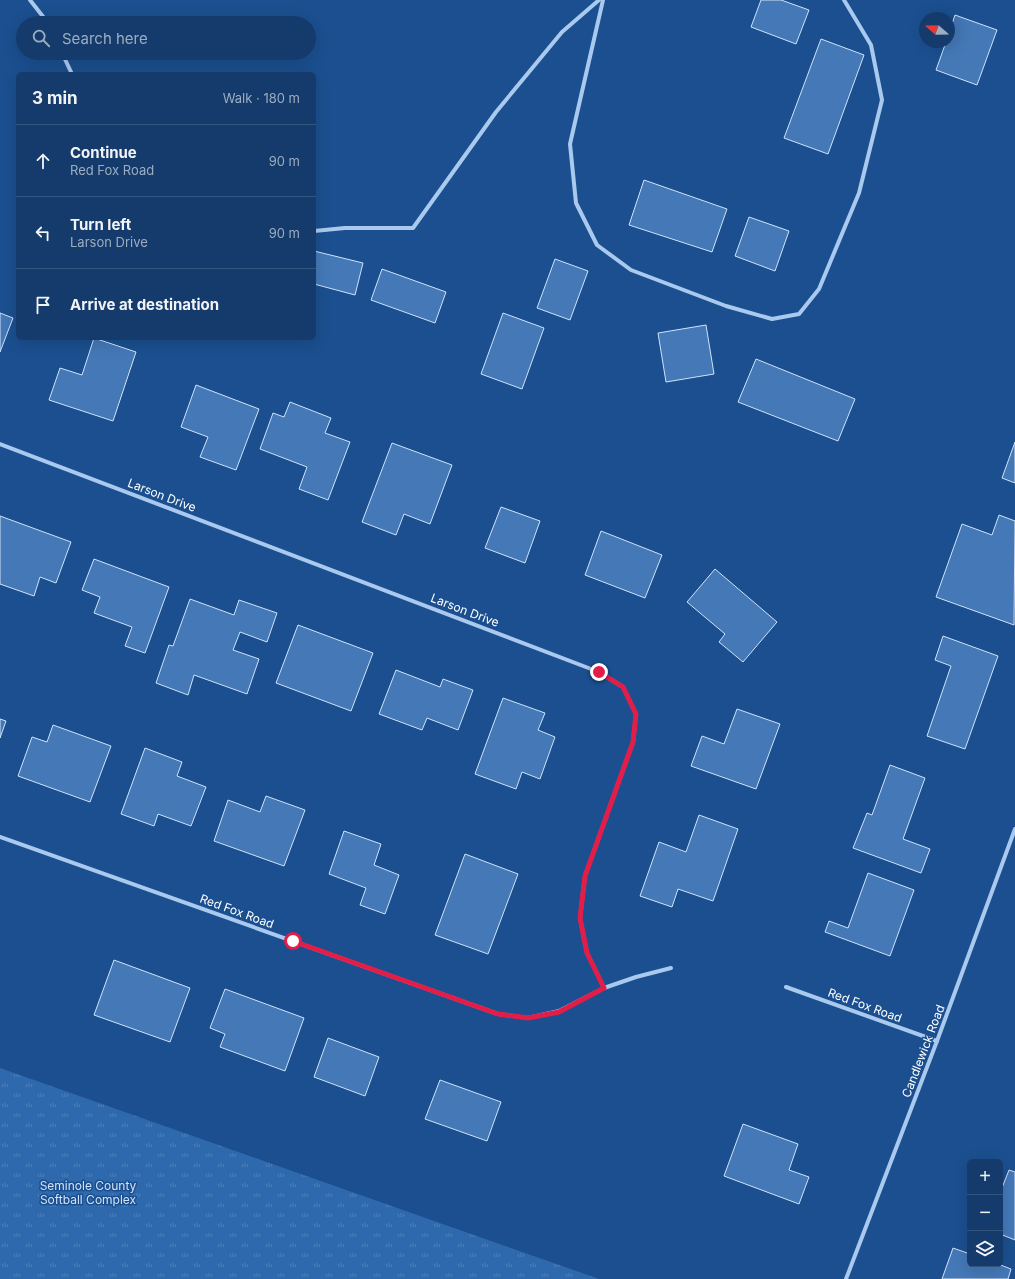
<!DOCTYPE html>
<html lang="en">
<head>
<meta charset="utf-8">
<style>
	:root { --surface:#143b6b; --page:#1d4271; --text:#f1f3f6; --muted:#9dadc1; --line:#33557e }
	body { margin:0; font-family:Inter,sans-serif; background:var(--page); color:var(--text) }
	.controls { position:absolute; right:12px; bottom:12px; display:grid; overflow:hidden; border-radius:6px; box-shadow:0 4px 16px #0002 }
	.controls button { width:36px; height:36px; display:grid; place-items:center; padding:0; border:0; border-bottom:1px solid var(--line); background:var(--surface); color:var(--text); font:20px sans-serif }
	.compass { position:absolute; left:919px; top:12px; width:36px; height:36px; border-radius:50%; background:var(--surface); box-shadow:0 4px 16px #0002; rotate:290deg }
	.stop { position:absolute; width:12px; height:12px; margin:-9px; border:3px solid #e11d48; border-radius:50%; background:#fff }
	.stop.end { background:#e11d48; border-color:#fff; box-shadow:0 1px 4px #0008 }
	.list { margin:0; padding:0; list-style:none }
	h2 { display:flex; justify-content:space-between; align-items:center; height:52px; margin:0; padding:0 16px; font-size:17px }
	h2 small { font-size:13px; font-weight:400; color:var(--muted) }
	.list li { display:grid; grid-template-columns:26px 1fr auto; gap:12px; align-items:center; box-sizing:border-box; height:72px; padding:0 16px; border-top:1px solid var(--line) }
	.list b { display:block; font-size:15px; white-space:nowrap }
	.list p { margin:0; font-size:13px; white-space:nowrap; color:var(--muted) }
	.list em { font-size:13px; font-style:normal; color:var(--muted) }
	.icon { flex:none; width:22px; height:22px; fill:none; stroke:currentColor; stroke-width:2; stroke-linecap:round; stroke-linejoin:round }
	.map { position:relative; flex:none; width:1015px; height:1279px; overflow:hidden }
	.search { position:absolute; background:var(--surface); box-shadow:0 4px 16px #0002; left:16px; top:16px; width:300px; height:44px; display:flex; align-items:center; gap:10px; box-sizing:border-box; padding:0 14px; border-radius:22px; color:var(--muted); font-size:15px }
	.panel { position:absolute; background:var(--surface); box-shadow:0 4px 16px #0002; left:16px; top:72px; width:300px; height:268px; border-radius:6px }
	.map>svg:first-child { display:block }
</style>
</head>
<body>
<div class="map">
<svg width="1015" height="1279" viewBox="0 0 1015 1279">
	<defs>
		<pattern id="park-tufts" width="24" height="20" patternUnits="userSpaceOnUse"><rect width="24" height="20" fill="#2e69ad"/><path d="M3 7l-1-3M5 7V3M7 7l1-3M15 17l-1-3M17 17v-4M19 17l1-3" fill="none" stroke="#4d80b9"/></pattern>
	</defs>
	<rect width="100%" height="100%" fill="#1b4f8f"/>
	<!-- park -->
	<path fill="url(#park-tufts)" d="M 0,1068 L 599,1279 L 0,1279 Z"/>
	<!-- building -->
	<g fill="#4478b7" stroke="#cfe3fa">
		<path d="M 761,0 L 781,0 L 809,10 L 796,44 L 751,27 Z"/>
		<path d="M 955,15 L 997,30 L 977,85 L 936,70 L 946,42 L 949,42 L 949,33 Z"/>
		<path d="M 821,39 L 864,55 L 828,154 L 784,138 Z"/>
		<path d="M 644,180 L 727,209 L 712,252 L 629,225 Z"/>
		<path d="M 749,217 L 789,231 L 775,271 L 735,256 Z"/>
		<path d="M 314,251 L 363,263 L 355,295 L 314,284 Z"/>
		<path d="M 555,259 L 588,271 L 570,320 L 537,308 Z"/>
		<path d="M 382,269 L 446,292 L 435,323 L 371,300 Z"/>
		<path d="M 0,313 L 13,318 L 0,352 Z"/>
		<path d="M 503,313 L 544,328 L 522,389 L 481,374 Z"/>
		<path d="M 706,325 L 714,374 L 666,382 L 658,333 Z"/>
		<path d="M 94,338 L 136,352 L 113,421 L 49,400 L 60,368 L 82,375 Z"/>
		<path d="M 756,359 L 855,399 L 838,441 L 738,402 Z"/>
		<path d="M 196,385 L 259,409 L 236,470 L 200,457 L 208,437 L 181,427 Z"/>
		<path d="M 290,402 L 331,418 L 325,433 L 350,442 L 328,500 L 299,489 L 307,467 L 260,449 L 273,413 L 284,417 Z"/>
		<path d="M 1015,442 L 1015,483 L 1002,478 Z"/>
		<path d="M 392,443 L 452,465 L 430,524 L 404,514 L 396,535 L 362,522 Z"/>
		<path d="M 501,507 L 540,521 L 525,563 L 485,548 Z"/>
		<path d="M 999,515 L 1015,521 L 1014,625 L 936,597 L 962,524 L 992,535 Z"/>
		<path d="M 0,516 L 71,542 L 56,583 L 40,577 L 34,596 L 0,584 Z"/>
		<path d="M 601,531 L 662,555 L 645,598 L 585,575 Z"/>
		<path d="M 94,559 L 169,587 L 145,653 L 125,646 L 132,627 L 94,613 L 100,597 L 82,590 Z"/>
		<path d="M 715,569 L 777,622 L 743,662 L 719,642 L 725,634 L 687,602 Z"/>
		<path d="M 190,599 L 234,615 L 239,600 L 277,613 L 267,642 L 240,632 L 233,650 L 259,659 L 247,694 L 194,675 L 188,695 L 156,683 L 169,645 L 173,646 Z"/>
		<path d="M 298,625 L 373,653 L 351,711 L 276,683 Z"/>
		<path d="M 943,636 L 998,656 L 965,749 L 927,736 L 951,666 L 935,660 Z"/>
		<path d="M 396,670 L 440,687 L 443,679 L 473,690 L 458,730 L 427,718 L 422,730 L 379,714 Z"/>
		<path d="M 503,698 L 545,713 L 538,730 L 555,737 L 540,779 L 522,772 L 516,789 L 475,774 Z"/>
		<path d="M 737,709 L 780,724 L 756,789 L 691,766 L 702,736 L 724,744 Z"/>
		<path d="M 0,719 L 6,721 L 0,738 Z"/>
		<path d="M 53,725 L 111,746 L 90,802 L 18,776 L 32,737 L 47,742 Z"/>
		<path d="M 145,748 L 182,762 L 177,776 L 206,787 L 191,826 L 158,814 L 154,826 L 121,814 Z"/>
		<path d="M 890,765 L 925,778 L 903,839 L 930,849 L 921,873 L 853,848 L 867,813 L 872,815 Z"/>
		<path d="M 266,796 L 305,810 L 284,866 L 214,841 L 228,800 L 260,812 Z"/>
		<path d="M 699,815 L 738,829 L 713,901 L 678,889 L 672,907 L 640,896 L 659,842 L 686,852 Z"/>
		<path d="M 344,831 L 381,844 L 374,865 L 399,875 L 385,914 L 360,905 L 366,888 L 329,874 Z"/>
		<path d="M 465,854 L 518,874 L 488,954 L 435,935 Z"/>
		<path d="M 868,873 L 914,890 L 890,956 L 825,932 L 829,921 L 848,928 Z"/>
		<path d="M 114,960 L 190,988 L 170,1042 L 94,1015 Z"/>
		<path d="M 225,989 L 304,1018 L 285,1071 L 220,1047 L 225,1034 L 210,1028 Z"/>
		<path d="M 328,1038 L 379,1057 L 365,1096 L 314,1077 Z"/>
		<path d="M 440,1080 L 501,1102 L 487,1141 L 425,1119 Z"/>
		<path d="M 743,1124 L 798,1144 L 789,1170 L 809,1177 L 799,1204 L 724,1176 Z"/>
		<path d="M 1009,1170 L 1015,1172 L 1015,1240 L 1000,1234 L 1000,1193 Z"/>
		<path d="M 953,1248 L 970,1254 L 970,1264 L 998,1264 L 1011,1269 L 1008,1279 L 942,1279 Z"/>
	</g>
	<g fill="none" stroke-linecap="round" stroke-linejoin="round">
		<!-- minor -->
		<g stroke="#a9c9ee" stroke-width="4">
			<path d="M 30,0 L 48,23"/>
			<path d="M 603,0 L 570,144 L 576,203 L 597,245 L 631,270 L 726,306 L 772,319 L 799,314 L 819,289 L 859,193 L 882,100 L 871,45 L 844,0"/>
			<path d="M 62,53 L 72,74"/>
			<path d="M 314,231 L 345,228 L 413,228 L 496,112 L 562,32 L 599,0"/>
			<path d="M 0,444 L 599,672 L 623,687 L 636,714 L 633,742 L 585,876 L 580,918 L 587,953 L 604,988"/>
			<path d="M 0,837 L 498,1014 L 528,1018 L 559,1011 L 604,988 L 636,977 L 671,968"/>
			<path d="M 786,987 L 937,1041"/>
			<path d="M 846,1279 L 937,1041 L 1015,829"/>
		</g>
	</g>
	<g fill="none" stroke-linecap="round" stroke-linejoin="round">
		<!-- route -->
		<path stroke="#e11d48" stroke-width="5" d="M 293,941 L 498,1014 L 528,1018 L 559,1012 L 604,988 L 587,953 L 580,918 L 585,876 L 633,742 L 636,714 L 623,687 L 599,672"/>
	</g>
	<g text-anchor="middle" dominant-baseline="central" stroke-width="3" stroke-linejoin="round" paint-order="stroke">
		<!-- street labels -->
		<g font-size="12" fill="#fff" stroke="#1b4f8f">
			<text transform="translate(162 495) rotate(21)">Larson Drive</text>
			<text transform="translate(465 610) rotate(21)">Larson Drive</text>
			<text transform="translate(237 911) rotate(20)">Red Fox Road</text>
			<text transform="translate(865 1005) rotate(20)">Red Fox Road</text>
			<text transform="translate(923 1051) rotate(-69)">Candlewick Road</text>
		</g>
		<!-- park labels -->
		<g font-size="12" fill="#cfe3fa" stroke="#1b4f8f">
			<text x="88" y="1185">Seminole County<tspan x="88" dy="14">Softball Complex</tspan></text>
		</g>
	</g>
</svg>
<div class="controls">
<button>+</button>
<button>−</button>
<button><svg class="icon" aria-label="layers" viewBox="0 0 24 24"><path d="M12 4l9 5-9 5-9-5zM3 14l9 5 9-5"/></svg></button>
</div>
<svg class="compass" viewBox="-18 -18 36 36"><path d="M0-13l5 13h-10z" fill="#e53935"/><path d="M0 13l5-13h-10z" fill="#9dadc1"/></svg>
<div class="stop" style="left:293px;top:941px"></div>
<div class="stop end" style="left:599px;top:672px"></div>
<div class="search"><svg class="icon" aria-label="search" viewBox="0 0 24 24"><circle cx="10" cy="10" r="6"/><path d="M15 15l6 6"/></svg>Search here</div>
<section class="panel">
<h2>3 min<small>Walk · 180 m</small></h2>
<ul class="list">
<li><svg class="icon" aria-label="ahead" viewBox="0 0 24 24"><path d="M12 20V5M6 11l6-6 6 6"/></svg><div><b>Continue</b><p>Red Fox Road</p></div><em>90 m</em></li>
<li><svg class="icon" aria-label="left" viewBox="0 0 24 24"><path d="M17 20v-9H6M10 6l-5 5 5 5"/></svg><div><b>Turn left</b><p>Larson Drive</p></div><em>90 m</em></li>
<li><svg class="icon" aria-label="arrive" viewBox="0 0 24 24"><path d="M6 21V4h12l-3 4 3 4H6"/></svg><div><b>Arrive at destination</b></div></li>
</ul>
</section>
</div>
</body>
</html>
